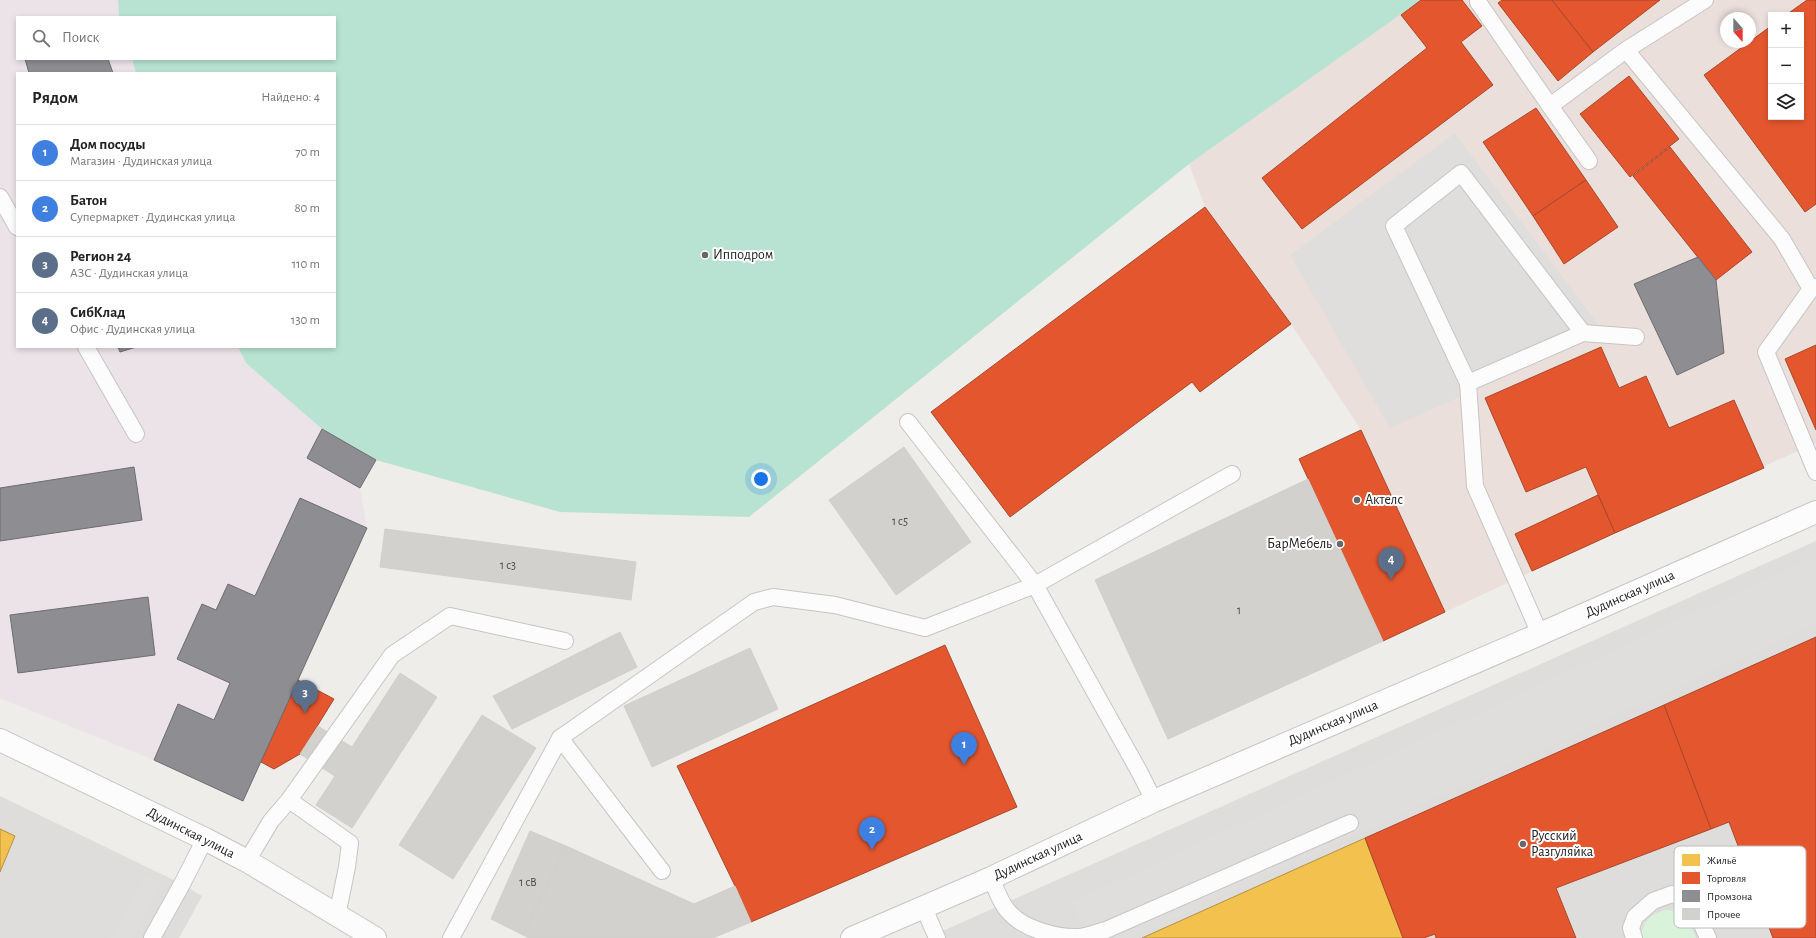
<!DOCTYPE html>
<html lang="ru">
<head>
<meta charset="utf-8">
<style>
	:root { --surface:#fff; --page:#f6f6f6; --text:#222; --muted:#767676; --line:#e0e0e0; --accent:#696867 }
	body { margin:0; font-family:"Alegreya Sans",sans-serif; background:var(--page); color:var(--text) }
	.controls { position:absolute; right:12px; top:12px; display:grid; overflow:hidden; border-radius:0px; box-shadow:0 2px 6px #0003 }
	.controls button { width:36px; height:36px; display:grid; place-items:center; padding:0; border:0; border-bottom:1px solid var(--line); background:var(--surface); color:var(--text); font:20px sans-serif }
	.compass { position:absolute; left:1720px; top:12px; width:36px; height:36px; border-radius:50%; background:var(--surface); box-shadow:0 2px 6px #0003; rotate:159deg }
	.you { position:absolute; left:761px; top:479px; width:14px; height:14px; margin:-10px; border:3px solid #fff; border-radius:50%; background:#1a73e8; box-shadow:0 0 0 6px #1a73e833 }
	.badge { display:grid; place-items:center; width:26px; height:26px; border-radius:50%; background:var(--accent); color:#fff; font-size:13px; font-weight:700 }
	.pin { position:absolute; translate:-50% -33px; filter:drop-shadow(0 1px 2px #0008) }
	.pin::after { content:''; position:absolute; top:21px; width:14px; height:12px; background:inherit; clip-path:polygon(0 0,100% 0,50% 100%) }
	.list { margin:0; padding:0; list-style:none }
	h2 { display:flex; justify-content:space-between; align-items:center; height:52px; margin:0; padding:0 16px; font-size:17px }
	h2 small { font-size:13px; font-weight:400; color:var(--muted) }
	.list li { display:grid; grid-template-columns:26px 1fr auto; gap:12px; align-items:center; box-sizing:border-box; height:56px; padding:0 16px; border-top:1px solid var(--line) }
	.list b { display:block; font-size:15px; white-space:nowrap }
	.list p { margin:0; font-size:13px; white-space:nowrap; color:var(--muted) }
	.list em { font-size:13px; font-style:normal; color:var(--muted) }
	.icon { flex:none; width:22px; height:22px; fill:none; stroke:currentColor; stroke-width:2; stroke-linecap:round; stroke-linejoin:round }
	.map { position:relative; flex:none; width:1816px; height:938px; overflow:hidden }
	.search { position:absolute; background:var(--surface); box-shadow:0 2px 6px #0003; left:16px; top:16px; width:320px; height:44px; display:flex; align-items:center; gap:10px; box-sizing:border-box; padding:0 14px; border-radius:0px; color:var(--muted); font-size:15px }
	.panel { position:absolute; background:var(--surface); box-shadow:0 2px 6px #0003; left:16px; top:72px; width:320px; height:276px; border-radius:0px }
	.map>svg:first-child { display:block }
</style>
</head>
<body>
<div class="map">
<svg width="1816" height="938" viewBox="0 0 1816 938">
	<rect width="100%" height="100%" fill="#eeedea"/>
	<!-- residential -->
	<g fill="#dedddb">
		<path d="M 1816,541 L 1816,938 L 927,938 Z"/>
		<path d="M 0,796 L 182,884 L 202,896 L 179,938 L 0,938 Z"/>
	</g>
	<!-- commercial -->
	<path fill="#ebdfdc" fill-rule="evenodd" d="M 1421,0 L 1816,0 L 1816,443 L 1615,533 L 1445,612 L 1361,430 L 1291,324 L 1205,207 L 1189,164 ZM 1771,15 L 1801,15 L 1801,117 L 1771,117 ZM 1726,18 L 1750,18 L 1750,42 L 1726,42 Z"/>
	<!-- industrial -->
	<path fill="#ebe3e8" d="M 0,0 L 118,0 L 119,17 L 17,17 L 17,59 L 132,59 L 136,73 L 17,73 L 17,347 L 238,347 L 246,363 L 322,429 L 376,460 L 360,488 L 367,528 L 243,801 L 154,760 L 0,698 Z"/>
	<!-- park -->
	<path fill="#d9f2da" d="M 1665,910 C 1686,911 1689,920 1696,938 L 1641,938 C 1642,922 1650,914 1665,910 Z"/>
	<!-- pitch -->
	<path fill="#b8e3d2" d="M 118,0 L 1421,0 L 1189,164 L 749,517 L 560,512 L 376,460 L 322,429 L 246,363 L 238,347 L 335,347 L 335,73 L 136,73 L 132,59 L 335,59 L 335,17 L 119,17 Z"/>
	<!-- parking -->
	<g fill="#dfdedd">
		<path d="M 1455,133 L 1604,332 L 1390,428 L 1290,255 Z"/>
		<path d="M 1816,556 L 1816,624 L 1131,938 L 1087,938 L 1072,902 Z"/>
		<path d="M 146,875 L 163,884 L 132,938 L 110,938 Z"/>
	</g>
	<!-- homes -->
	<g fill="#f2c14e" stroke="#b39140">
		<path d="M 0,829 L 15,836 L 0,872 Z"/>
		<path d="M 1365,838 L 1403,938 L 1142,938 Z"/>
	</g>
	<!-- shops -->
	<g fill="#e4572e" stroke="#aa472a">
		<path d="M 1421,0 L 1462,0 L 1482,26 L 1461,42 L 1493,85 L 1302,229 L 1262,178 L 1427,48 L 1401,15 Z"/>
		<path d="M 1502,0 L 1552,0 L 1593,52 L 1558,81 L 1498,3 Z"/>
		<path d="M 1552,0 L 1660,0 L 1593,52 Z"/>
		<path d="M 1807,0 L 1816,0 L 1816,204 L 1805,212 L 1704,75 L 1771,26 L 1771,117 L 1801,117 L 1801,15 L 1786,15 Z"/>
		<path d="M 1629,76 L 1679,139 L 1630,177 L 1580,114 Z"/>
		<path d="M 1536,108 L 1586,180 L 1533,216 L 1483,142 Z"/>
		<path d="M 1670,147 L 1752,252 L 1716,280 L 1633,176 Z"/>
		<path d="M 1586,180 L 1618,227 L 1564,264 L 1533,216 Z"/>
		<path d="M 1205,207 L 1291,324 L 1200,392 L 1192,382 L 1010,517 L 931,412 Z"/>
		<path d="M 1816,345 L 1816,430 L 1785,359 Z"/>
		<path d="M 1601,347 L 1619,388 L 1646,376 L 1669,428 L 1734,400 L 1764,468 L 1615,533 L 1586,467 L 1526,492 L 1485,398 Z"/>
		<path d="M 1361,430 L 1445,612 L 1383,641 L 1299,459 Z"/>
		<path d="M 1598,495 L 1615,533 L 1532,571 L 1515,534 Z"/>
		<path d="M 1816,637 L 1816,938 L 1773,938 L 1729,822 L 1711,829 L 1664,705 Z"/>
		<path d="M 945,645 L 1017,807 L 751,922 L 735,886 L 677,766 Z"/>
		<path d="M 298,680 L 334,699 L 300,754 L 274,769 L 261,762 Z"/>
		<path d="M 1664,705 L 1711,829 L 1556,888 L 1576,938 L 1436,938 L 1435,934 L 1424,938 L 1403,938 L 1365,838 Z"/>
	</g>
	<!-- industry -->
	<g fill="#8d8d92" stroke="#6d6d70">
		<path d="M 25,59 L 108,59 L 113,73 L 29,73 Z"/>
		<path d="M 1698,257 L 1716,280 L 1724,353 L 1677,375 L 1634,284 Z"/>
		<path d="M 118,347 L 136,347 L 120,352 Z"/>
		<path d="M 322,429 L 376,460 L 360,488 L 307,458 Z"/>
		<path d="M 134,467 L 142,520 L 0,541 L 0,488 Z"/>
		<path d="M 300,498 L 367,528 L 243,801 L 154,760 L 178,704 L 214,720 L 230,683 L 177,659 L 202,604 L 216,610 L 228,584 L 255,596 Z"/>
		<path d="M 148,597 L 155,655 L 18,673 L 10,615 Z"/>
	</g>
	<!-- building -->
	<g fill="#d3d1ce" stroke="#d1cfcb">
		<path d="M 904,447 L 971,542 L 896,595 L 829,500 Z"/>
		<path d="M 1308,479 L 1383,641 L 1168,739 L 1095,580 Z"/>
		<path d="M 385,529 L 636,562 L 631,600 L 380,567 Z"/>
		<path d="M 620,632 L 637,667 L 512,729 L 493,696 Z"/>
		<path d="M 750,648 L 778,709 L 652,767 L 624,706 Z"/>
		<path d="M 400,673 L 437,697 L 352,828 L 316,805 L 335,776 L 300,754 L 318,726 L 352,747 Z"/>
		<path d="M 482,715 L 536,748 L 453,879 L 399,845 Z"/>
		<path d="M 530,831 L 566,846 L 523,935 L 491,919 Z"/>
		<path d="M 566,846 L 694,904 L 735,886 L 751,922 L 713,938 L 529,938 L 523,935 Z"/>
	</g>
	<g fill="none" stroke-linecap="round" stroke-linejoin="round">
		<defs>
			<g id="service">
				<path d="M 1705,0 L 1626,50 L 1782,239 L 1811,289"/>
				<path d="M 1478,2 L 1550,106 L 1626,50"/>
				<path d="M 1550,106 L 1589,161"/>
				<path d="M 0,197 L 17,227"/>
				<path d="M 1816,287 L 1811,289 L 1766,352 L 1816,472"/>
				<path d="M 86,347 L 136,434"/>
				<path d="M 1468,383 L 1394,226 L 1461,173 L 1583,333"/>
				<path d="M 908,422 L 1035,585 L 1140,773 L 1154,801"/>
				<path d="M 1540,634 L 1475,486 L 1468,383 L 1583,333 L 1636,337"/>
				<path d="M 560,738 L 662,871"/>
				<path d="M 289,800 L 350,843 L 347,867 L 337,916"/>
				<path d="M 247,861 L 271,821 L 289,800 L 392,655 L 450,616 L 565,641"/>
				<path d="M 991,878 C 996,889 1000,902 1008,911 C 1023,929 1056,938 1079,937 C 1088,936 1097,932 1106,930 L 1350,823"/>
				<path d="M 924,908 L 937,938"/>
				<path d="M 152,938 L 182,884 L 205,839"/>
				<path d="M 451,938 L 560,738 L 754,602 L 773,597 L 835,605 L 925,628 L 1035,585 L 1232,474"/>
				<path d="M 1634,938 L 1631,928 L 1635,917 L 1653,901 L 1672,894 L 1691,900 L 1708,938"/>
			</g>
			<g id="tertiary">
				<path d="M 0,740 L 205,839 L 247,861 L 375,938"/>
				<path d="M 852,938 L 991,878 L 1154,801 L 1540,634 L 1816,512"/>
			</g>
		</defs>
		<!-- service casing -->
		<use href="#service" stroke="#c6c5c4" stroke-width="18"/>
		<!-- tertiary casing -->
		<use href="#tertiary" stroke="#c6c5c4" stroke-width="24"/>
		<!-- service -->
		<use href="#service" stroke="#fcfcfc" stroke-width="16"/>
		<!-- tertiary -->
		<use href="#tertiary" stroke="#fcfcfc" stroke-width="22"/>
	</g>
	<!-- markers -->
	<g fill="#696867" stroke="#fff" stroke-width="1.5">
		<circle cx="705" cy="255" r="4"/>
		<circle cx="1357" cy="500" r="4"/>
		<circle cx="1340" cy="544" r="4"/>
		<circle cx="1523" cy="844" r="4"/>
	</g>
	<g text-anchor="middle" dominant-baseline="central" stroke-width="4" stroke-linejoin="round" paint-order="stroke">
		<!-- number labels -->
		<g font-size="12" fill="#4e4d4c">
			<text x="900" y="521">1 с5</text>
			<text x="508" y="565">1 с3</text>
			<text x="1239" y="610">1</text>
			<text x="528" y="882">1 сВ</text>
		</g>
		<!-- poi labels -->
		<g font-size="14" fill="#212121" stroke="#fff" text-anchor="start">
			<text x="713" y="255">Ипподром</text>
			<text x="1365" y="500">Актелс</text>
			<text x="1332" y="544" text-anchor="end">БарМебель</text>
			<text x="1531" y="836">Русский<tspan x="1531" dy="16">Разгуляйка</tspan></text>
		</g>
		<!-- street labels -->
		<g font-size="14" fill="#212121" stroke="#fff">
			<text transform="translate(1630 594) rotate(-24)">Дудинская улица</text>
			<text transform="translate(1333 723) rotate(-23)">Дудинская улица</text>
			<text transform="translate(191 833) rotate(27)">Дудинская улица</text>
			<text transform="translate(1038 856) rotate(-25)">Дудинская улица</text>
		</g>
	</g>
	<!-- legend -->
	<rect x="1674" y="846" width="132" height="82" rx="6" fill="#fff" stroke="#bcbcbc" stroke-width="1"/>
	<rect x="1682" y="854" width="18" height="12" fill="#f2c14e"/>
	<rect x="1682" y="872" width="18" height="12" fill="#e4572e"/>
	<rect x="1682" y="890" width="18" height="12" fill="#8d8d92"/>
	<rect x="1682" y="908" width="18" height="12" fill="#d3d1ce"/>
	<g font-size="11" fill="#212121">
		<text x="1707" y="864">Жильё</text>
		<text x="1707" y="882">Торговля</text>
		<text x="1707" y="900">Промзона</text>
		<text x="1707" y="918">Прочее</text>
	</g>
</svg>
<div class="controls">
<button>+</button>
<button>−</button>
<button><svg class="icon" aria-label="layers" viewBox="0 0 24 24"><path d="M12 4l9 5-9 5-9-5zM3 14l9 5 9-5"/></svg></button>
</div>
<svg class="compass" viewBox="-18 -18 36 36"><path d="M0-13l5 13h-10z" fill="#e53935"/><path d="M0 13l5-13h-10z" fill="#767676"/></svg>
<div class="you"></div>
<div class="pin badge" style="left:964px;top:765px;background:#3f7fe0">1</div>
<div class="pin badge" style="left:872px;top:850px;background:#3f7fe0">2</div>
<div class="pin badge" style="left:305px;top:713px;background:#5c6f8a">3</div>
<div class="pin badge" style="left:1391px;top:580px;background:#5c6f8a">4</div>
<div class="search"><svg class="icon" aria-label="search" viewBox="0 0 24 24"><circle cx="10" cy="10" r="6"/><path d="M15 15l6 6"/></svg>Поиск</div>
<section class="panel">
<h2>Рядом<small>Найдено: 4</small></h2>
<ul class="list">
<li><span class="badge" style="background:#3f7fe0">1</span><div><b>Дом посуды</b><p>Магазин · Дудинская улица</p></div><em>70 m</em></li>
<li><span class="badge" style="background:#3f7fe0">2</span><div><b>Батон</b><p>Супермаркет · Дудинская улица</p></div><em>80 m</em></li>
<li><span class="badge" style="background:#5c6f8a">3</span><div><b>Регион 24</b><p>АЗС · Дудинская улица</p></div><em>110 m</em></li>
<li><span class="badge" style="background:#5c6f8a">4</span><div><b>СибКлад</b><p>Офис · Дудинская улица</p></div><em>130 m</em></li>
</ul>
</section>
</div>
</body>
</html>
